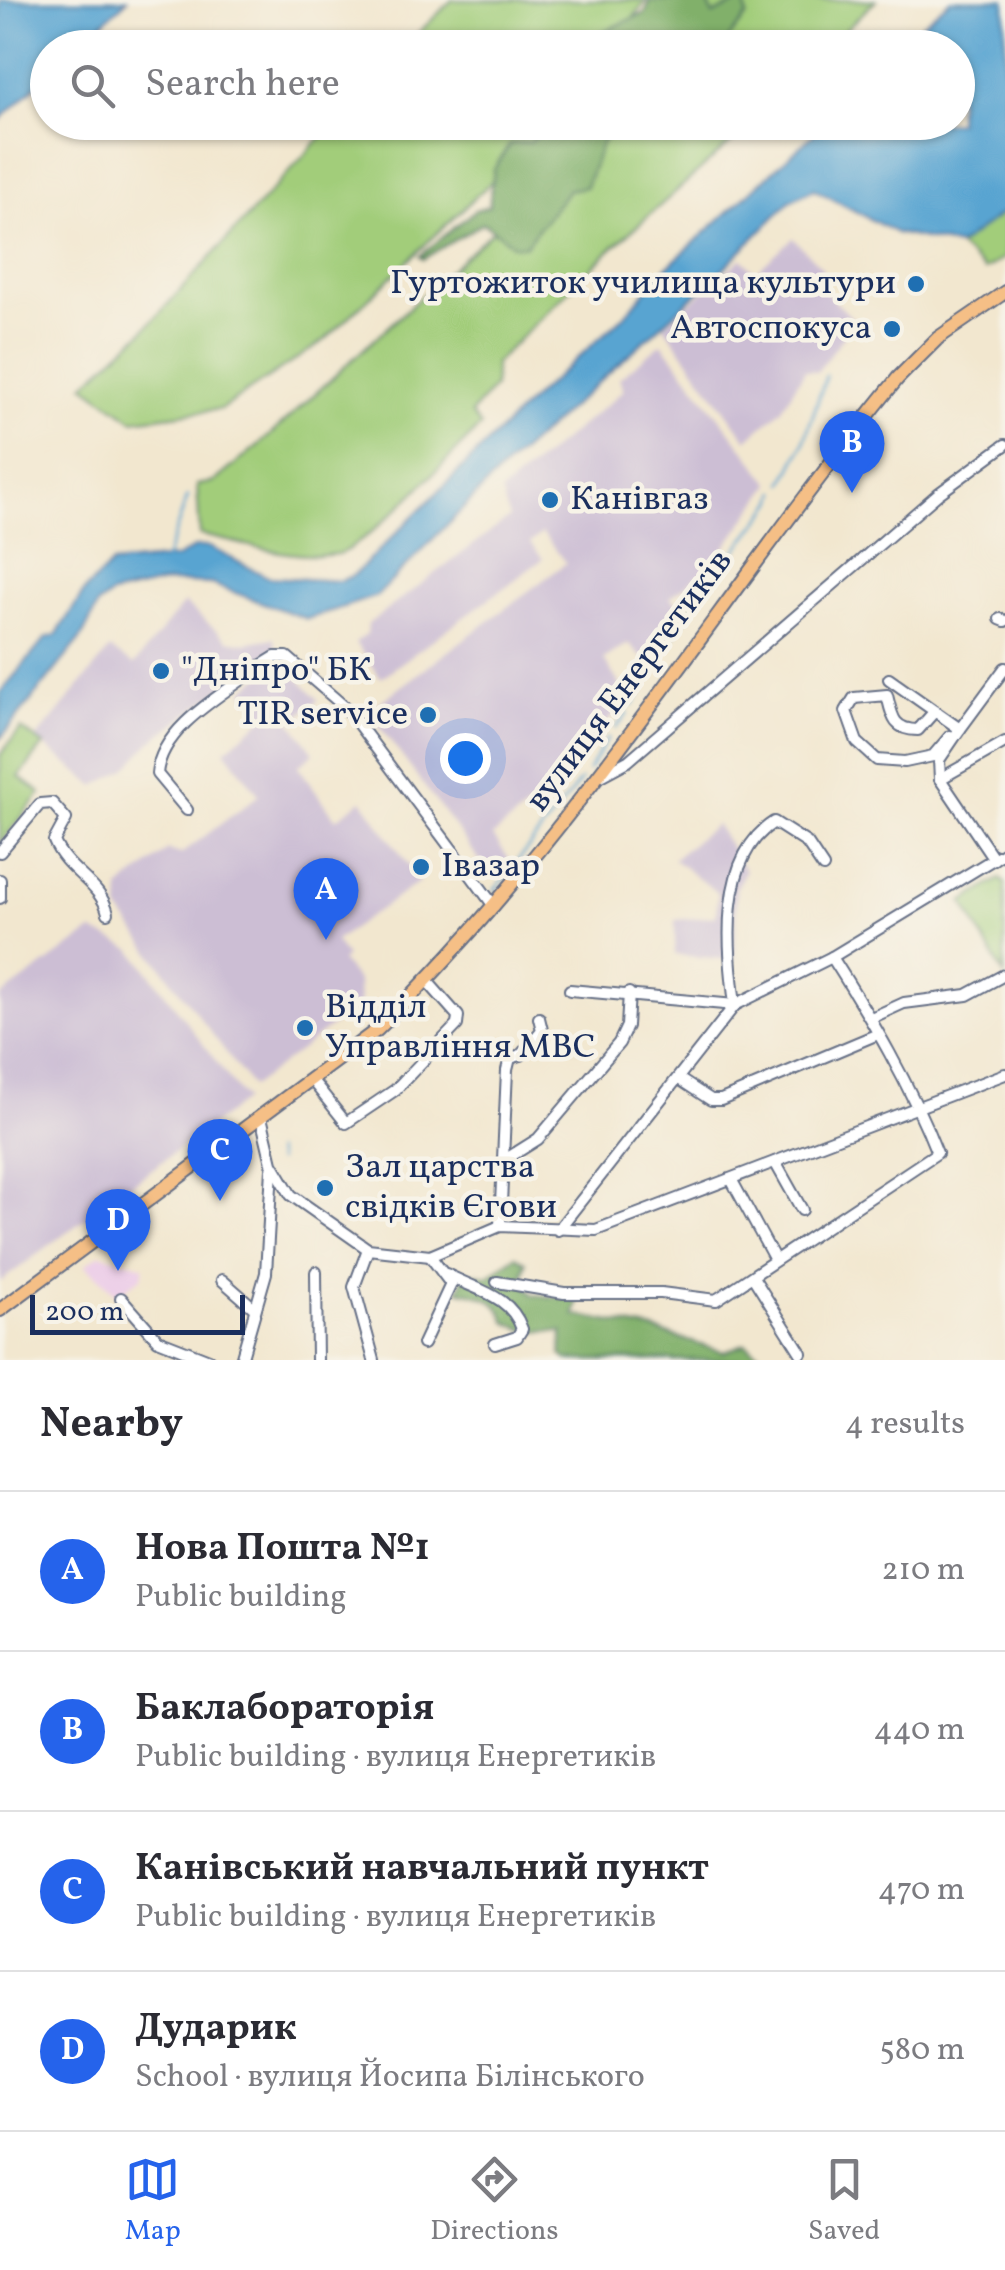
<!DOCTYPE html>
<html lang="en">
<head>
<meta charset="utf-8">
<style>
	:root { --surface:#fff; --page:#f2f2f3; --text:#2b2b33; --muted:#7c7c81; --line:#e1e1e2; --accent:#2563eb }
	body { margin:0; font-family:Vollkorn,serif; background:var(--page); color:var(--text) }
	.scale { position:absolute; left:30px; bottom:25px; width:215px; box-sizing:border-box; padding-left:10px; border:5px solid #1b2f5e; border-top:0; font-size:28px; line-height:35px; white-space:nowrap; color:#1b2f5e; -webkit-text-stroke:8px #f7f3e8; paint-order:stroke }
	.you { position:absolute; left:465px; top:758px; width:35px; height:35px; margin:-25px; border:8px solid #fff; border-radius:50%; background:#1a73e8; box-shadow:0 0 0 15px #1a73e833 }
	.badge { display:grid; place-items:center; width:65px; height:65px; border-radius:50%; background:var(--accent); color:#fff; font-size:32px; font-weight:700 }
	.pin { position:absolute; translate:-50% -82px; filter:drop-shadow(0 2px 5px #0008) }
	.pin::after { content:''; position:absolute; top:52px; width:35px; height:30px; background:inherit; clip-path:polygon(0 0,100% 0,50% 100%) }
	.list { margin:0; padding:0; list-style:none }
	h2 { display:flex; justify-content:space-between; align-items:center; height:130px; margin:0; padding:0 40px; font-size:42px }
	h2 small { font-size:32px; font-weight:400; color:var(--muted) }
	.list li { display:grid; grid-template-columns:65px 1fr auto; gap:30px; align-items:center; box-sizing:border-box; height:160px; padding:0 40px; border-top:2px solid var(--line) }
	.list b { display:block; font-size:38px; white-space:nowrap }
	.list p { margin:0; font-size:32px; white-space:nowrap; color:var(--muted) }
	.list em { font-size:32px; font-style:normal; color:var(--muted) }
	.icon { flex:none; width:55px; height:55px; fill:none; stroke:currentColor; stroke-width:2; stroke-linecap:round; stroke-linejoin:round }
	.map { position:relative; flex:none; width:1005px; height:1360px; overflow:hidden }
	.search { position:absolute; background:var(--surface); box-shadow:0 2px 8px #0004; left:30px; right:30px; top:30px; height:110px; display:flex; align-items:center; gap:25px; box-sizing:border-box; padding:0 35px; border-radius:55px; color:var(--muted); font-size:38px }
	.sheet { height:770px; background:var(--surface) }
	nav { display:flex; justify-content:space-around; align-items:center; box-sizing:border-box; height:140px; border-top:2px solid var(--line); background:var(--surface); font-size:28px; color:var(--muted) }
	nav a { display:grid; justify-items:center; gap:5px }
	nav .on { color:var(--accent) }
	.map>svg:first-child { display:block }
</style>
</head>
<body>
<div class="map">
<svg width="1005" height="1360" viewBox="0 0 1005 1360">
	<rect width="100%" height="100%" fill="#f7f3e8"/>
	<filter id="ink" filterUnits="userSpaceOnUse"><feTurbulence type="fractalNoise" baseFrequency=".01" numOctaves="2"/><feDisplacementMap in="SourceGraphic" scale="20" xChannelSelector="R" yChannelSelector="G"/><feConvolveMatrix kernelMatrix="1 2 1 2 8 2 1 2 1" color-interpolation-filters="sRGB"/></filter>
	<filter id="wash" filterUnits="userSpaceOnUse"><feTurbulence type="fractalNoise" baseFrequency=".0048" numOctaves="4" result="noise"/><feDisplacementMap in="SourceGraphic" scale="40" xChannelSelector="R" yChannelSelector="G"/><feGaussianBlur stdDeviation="2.25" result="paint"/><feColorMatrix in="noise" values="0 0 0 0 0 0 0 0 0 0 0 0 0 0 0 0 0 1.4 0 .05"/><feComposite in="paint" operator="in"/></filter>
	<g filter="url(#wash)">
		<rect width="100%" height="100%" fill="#f2e7cf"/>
		<!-- built -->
		<path fill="#edd0e8" d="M 100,1254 L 144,1266 L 142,1276 L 118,1295 L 85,1265 Z"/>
		<!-- industrial -->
		<g fill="#ccbed4">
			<path d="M 793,238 L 823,269 L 817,283 L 855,321 L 817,372 L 805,370 L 781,410 L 747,440 L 664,326 L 742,258 L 755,272 Z"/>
			<path d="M 662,343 L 771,484 L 712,566 L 670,597 L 685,609 L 658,650 L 641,657 L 629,643 L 604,659 L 628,699 L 539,798 L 493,836 L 509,859 L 492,877 L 368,711 L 566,563 L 542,533 L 530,543 L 543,559 L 381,678 L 355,643 L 367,634 L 368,624 L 509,518 L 501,492 L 624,390 L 619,378 Z"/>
			<path d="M 184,603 L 228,640 L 245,643 L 274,638 L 276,647 L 151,742 L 126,769 L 95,786 L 36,739 L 110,649 L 134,665 Z"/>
			<path d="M 284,663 L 319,700 L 291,721 L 314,753 L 298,766 L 336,819 L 362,800 L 420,881 L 335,941 L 346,957 L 341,961 L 358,982 L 359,1005 L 252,1087 L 119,910 L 120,888 L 168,850 L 181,854 L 259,795 L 225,750 L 263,719 L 243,690 L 275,665 Z"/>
			<path d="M 716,824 L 745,870 L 736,889 L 735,960 L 675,955 L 675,920 L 716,916 L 718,893 L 673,859 Z"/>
			<path d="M 92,931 L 132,949 L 245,1100 L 0,1282 L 0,997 Z"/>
		</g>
		<!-- green -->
		<g fill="#a2cd7a" stroke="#5e7e6c" stroke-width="2.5">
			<path d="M 452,0 L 647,0 L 611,47 L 403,48 Z"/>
			<path d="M 707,0 L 876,0 L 828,47 L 670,48 Z"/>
			<path d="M 334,123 L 553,123 L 325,340 L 221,409 L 133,420 L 84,385 L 143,331 Z"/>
			<path d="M 610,123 L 753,123 L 609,251 L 495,363 L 494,387 L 471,414 L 481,426 C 455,450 364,550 337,554 C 292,560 244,543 200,535 L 197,485 L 214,482 L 267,438 Z"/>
			<path d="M 1005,211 L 1005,257 L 985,270 L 958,246 Z"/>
			<path d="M 21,729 L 44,745 L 19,777 L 41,793 L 0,844 L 0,755 Z"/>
			<path d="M 1000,879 L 1005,883 L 1004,975 L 963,902 Z"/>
		</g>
		<!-- forest -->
		<g fill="#81b06a" stroke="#4e7064" stroke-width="2.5">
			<path d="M 650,0 L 707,0 L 713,15 L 745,0 L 747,16 L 722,47 L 588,47 L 595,35 L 645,13 Z"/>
			<path d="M 548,123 L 616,123 L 601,145 L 586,187 L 568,190 L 525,246 L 514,245 L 483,223 L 423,259 L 420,256 L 475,210 L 489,206 L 494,169 L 510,144 L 530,142 Z"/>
			<path d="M 516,1256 L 526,1262 L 522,1280 L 533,1295 L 578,1299 L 575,1315 L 654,1330 L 723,1352 L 745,1344 L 768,1360 L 568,1360 L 561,1355 L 563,1332 L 527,1331 L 506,1322 C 498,1298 481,1295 458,1290 L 464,1278 L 453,1272 L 488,1276 Z"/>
		</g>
		<!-- water -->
		<g fill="#59a4d1" stroke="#3a6a98" stroke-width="2.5">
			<path d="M 0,0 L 127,0 L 77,47 L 48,48 L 47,75 L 0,120 Z"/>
			<path d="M 950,0 L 1005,0 L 1005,211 L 958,246 L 896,233 L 814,189 L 790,201 L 718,274 L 498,473 L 377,596 L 307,619 L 211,584 L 169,582 L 111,595 L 98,605 L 82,637 L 0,739 L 0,693 L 46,638 L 56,635 L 86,589 L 112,564 L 176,558 L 196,547 L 209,547 L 268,577 L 340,581 L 354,575 L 532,399 L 622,318 L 663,271 L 826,123 L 958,122 L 958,48 L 895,47 Z"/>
		</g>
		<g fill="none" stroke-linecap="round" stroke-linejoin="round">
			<!-- stream -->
			<g stroke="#59a4d1" stroke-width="2.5">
				<path d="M 784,483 L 803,445 L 826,376"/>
				<path d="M 165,560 L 188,496"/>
				<path d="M 665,649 L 698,599 L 774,502 L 777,491"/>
				<path d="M 633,706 L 661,657"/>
				<path d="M 616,728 L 628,713"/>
				<path d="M 588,771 L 608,738"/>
				<path d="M 495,890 L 581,780"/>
				<path d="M 275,1151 L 277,1161"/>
			</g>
		</g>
	</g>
	<g filter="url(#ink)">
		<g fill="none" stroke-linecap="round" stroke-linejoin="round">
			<defs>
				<g id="minor">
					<path d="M 1000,619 L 1005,621"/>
					<path d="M 889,679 L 960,729 L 939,760 L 940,779"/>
					<path d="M 934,712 L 918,730 C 893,730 892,716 887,695 L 854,698 L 846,711 L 857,742 L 877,760 L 905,762 L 933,756 L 950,736"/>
					<path d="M 960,729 L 1005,668"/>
					<path d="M 600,776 L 628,761 L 938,494 L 1005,445"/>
					<path d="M 940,779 L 994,859"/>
					<path d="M 940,779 L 1005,742"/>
					<path d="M 187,810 L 157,774 C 161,726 227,692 262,665 L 275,657 L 287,657 L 347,709 L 494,906"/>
					<path d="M 0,852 L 40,804 L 52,803 L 66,819 L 54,841 C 66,871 101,883 108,913"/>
					<path d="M 0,880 L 0,898"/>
					<path d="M 570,990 L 735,1005 L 832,957 L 1005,852"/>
					<path d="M 735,1005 C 728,948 718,858 774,822 L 807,843 L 823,867"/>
					<path d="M 871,1018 L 904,1003 L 967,995 L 1004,975"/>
					<path d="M 311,1079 L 346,1123 L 395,1090 L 457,1025 L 458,1016 L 427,981"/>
					<path d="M 679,1079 L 711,1100 L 721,1100 L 878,1034"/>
					<path d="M 261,1117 L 272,1163 L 291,1195 L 368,1249 L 430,1256 L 500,1226 L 596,1230 L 1005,1074"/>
					<path d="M 503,1161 L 538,1139 L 619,1043 L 627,1026 L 629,993"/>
					<path d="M 775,1162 L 802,1210"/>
					<path d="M 731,1179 L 775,1260"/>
					<path d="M 500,1226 L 507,1070 L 510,1058 L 521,1055 L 542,1030 L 539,1018"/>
					<path d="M 558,1230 L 735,1005"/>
					<path d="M 368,1249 L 354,1287 L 374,1360"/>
					<path d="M 316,1272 L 317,1360"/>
					<path d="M 446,1274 C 475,1290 510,1294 522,1329 L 517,1337 L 495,1344"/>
					<path d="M 753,1277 L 801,1353"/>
					<path d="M 222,1280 L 254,1308"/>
					<path d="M 497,1282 L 564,1293 L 661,1293 L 716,1300 L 937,1153 C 910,1084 872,1020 832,957"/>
					<path d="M 121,1298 L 158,1340 L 209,1360"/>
					<path d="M 423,1344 L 451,1284 L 430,1256"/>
					<path d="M 241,1360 L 266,1273 L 272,1169"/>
				</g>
				<path id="major" d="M 0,1310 L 377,1030 C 577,836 722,593 898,378 L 938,338 L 1005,292"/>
			</defs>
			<!-- minor casing -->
			<use href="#minor" stroke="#666f86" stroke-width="14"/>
			<!-- major casing -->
			<use href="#major" stroke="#666f86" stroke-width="16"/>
			<!-- minor -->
			<use href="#minor" stroke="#fff" stroke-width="10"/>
			<!-- major -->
			<use href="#major" stroke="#f5bf86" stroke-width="12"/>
		</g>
	</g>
	<!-- markers -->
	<g fill="#1f6fb2" stroke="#f7f3e8" stroke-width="4">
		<circle cx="916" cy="284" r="10"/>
		<circle cx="892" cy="329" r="10"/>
		<circle cx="550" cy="500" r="10"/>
		<circle cx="161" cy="671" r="10"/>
		<circle cx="428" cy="715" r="10"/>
		<circle cx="421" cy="867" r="10"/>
		<circle cx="305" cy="1028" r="10"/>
		<circle cx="325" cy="1188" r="10"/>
	</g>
	<g text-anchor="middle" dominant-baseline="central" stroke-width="9" stroke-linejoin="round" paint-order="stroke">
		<!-- poi labels -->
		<g font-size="35" fill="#1b2f5e" stroke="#f7f3e8" text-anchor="start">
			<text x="896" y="284" text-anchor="end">Гуртожиток училища культури</text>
			<text x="872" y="329" text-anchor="end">Автоспокуса</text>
			<text x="570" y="500">Канівгаз</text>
			<text x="181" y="671">"Дніпро" БК</text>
			<text x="408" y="715" text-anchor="end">TIR service</text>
			<text x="441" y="867">Івазар</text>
			<text x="325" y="1008">Відділ<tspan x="325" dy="40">Управління МВС</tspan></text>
			<text x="345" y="1168">Зал царства<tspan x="345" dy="40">свідків Єгови</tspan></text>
		</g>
		<!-- street labels -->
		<g font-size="35" fill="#1b2f5e" stroke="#f7f3e8">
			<text transform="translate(630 681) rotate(-53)">вулиця Енергетиків</text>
		</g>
	</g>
</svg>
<div class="scale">200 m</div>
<div class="you"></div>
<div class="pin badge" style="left:326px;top:940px">A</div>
<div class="pin badge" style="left:852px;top:493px">B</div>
<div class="pin badge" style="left:220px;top:1201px">C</div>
<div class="pin badge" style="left:118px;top:1271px">D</div>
<div class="search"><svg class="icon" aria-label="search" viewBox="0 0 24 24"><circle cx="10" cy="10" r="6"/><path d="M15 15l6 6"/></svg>Search here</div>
</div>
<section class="sheet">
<h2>Nearby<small>4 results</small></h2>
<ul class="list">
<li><span class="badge">A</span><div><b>Нова Пошта №1</b><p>Public building</p></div><em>210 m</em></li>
<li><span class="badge">B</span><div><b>Баклабораторія</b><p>Public building · вулиця Енергетиків</p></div><em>440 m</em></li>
<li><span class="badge">C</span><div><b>Канівський навчальний пункт</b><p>Public building · вулиця Енергетиків</p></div><em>470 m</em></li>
<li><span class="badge">D</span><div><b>Дударик</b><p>School · вулиця Йосипа Білінського</p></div><em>580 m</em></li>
</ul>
</section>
<nav>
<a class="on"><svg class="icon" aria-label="map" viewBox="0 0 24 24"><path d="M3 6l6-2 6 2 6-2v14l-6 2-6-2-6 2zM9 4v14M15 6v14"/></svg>Map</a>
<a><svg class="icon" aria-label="directions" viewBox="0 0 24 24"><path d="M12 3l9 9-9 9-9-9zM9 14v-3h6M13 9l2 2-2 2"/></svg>Directions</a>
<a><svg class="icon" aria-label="saved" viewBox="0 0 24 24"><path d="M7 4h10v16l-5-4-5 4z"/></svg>Saved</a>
</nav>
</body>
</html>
